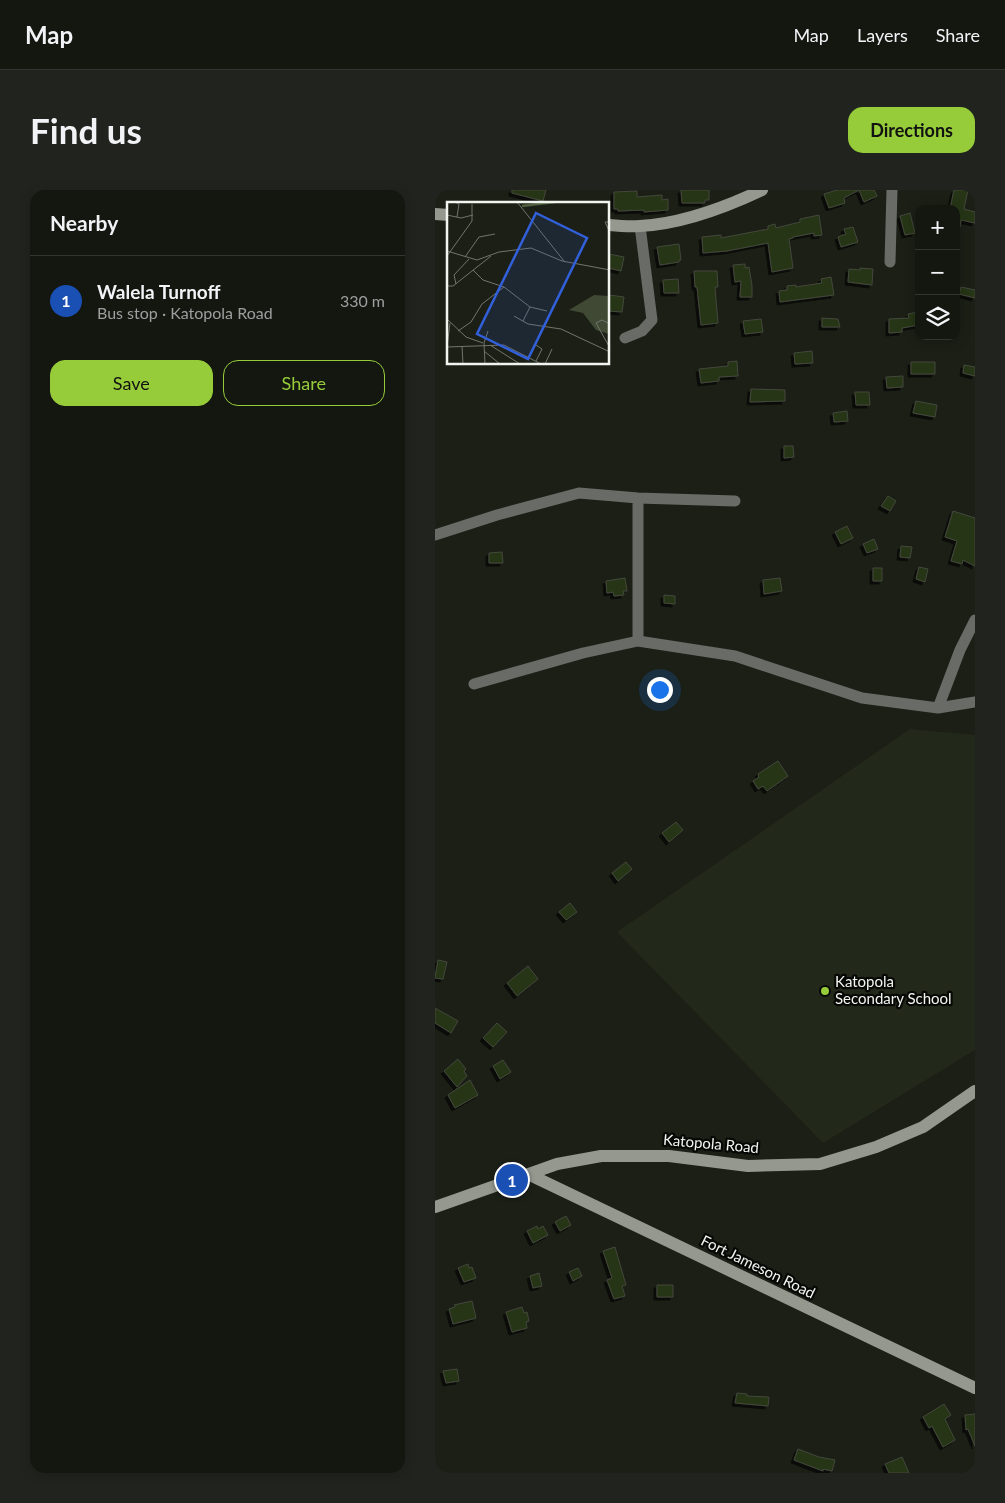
<!DOCTYPE html>
<html lang="en">
<head>
<meta charset="utf-8">
<style>
  :root { --surface:#141710; --page:#21241e; --text:#f1f3f6; --muted:#9d9f9f; --line:#333630; --accent:#96cc39 }
  body { margin:0; font-family:Lato,sans-serif; background:var(--page); color:var(--text) }
  .controls { position:absolute; right:15px; top:15px; display:grid; overflow:hidden; border-radius:10px; box-shadow:0 2px 12px #0003 }
  .controls button { width:45px; height:45px; display:grid; place-items:center; padding:0; border:0; border-bottom:1px solid var(--line); background:var(--surface); color:var(--text); font:25px sans-serif }
  .you { position:absolute; left:224px; top:499px; width:18px; height:18px; margin:-12px; border:4px solid #fff; border-radius:50%; background:#1a73e8; box-shadow:0 0 0 8px #1a73e833 }
  .badge { display:grid; place-items:center; width:32px; height:32px; border-radius:50%; background:var(--accent); color:#fff; font-size:16px; font-weight:700 }
  .pin { position:absolute; translate:-50% -50%; border:2px solid #fff; box-shadow:0 1px 5px #0006 }
  .list { margin:0; padding:0; list-style:none }
  h2 { display:flex; justify-content:space-between; align-items:center; height:65px; margin:0; padding:0 20px; font-size:21px }
  h2 small { font-size:16px; font-weight:400; color:var(--muted) }
  .list li { display:grid; grid-template-columns:32px 1fr auto; gap:15px; align-items:center; box-sizing:border-box; height:90px; padding:0 20px; border-top:1px solid var(--line) }
  .list b { display:block; font-size:19px; white-space:nowrap }
  .list p { margin:0; font-size:16px; white-space:nowrap; color:var(--muted) }
  .list em { font-size:16px; font-style:normal; color:var(--muted) }
  .actions { display:flex; gap:10px; padding:15px 20px }
  .actions a { flex:1; padding:11px 0; border:1px solid var(--accent); border-radius:15px; text-align:center; font-size:18px; color:var(--accent) }
  .actions .main { background:var(--accent); color:#111 }
  .icon { flex:none; width:28px; height:28px; fill:none; stroke:currentColor; stroke-width:2; stroke-linecap:round; stroke-linejoin:round }
  .map { position:relative; flex:none; width:540px; height:1283px; overflow:hidden; border-radius:15px }
  header { display:flex; align-items:center; gap:30px; box-sizing:border-box; height:70px; padding:0 25px; background:var(--surface); border-bottom:1px solid var(--line) }
  header strong { font-size:24px }
  nav { display:flex; gap:28px; margin-inline-start:auto; font-size:18px }
  .intro { display:flex; align-items:center; justify-content:space-between; box-sizing:border-box; height:120px; padding:0 30px }
  h1 { margin:0; font-size:35px }
  .button { padding:12px 22px; border-radius:15px; background:var(--accent); color:#111; font-size:18px; font-weight:700 }
  main { display:flex; gap:30px; padding:0 30px }
  aside { flex:1; background:var(--surface); border-radius:15px; box-shadow:0 2px 12px #0003 }
  .map>svg:first-child { display:block }
  .built { fill:#23291a }
  .building { fill:#273415; stroke:#43483d; filter:url(#shadow) }
  .lines { fill:none; stroke-linecap:round; stroke-linejoin:round }
  .street { stroke:#686b66; stroke-width:11 }
  .secondary { stroke:#94988f; stroke-width:12 }
  .poi-dot { fill:#96cc39; stroke:#070805; stroke-width:2 }
  .labels { text-anchor:middle; stroke-width:4.5; stroke-linejoin:round; paint-order:stroke }
  .poi-label { font-size:15px; fill:#f2f5ef; stroke:#070805; text-anchor:start }
  .street-label { font-size:15px; fill:#f2f5ef; stroke:#070805 }
  .inset-river { fill:none; stroke:#505f3e; stroke-width:2.5 }
  .inset-road { fill:none; stroke:#71756d; stroke-width:1 }
  .view { fill:#325fda; fill-opacity:0.15; stroke:#325fda; stroke-width:2.5 }
  .inset-edge { fill:none; stroke:#f2f5ef; stroke-width:2.5 }
</style>
</head>
<body>
<header>
<strong>Map</strong>
<nav><a>Map</a><a>Layers</a><a>Share</a></nav>
</header>
<div class="intro"><h1>Find us</h1><a class="button">Directions</a></div>
<main>
<aside>
<h2>Nearby<small></small></h2>
<ul class="list">
<li><span class="badge" style="background:#1a4fb4">1</span><div><b>Walela Turnoff</b><p>Bus stop · Katopola Road</p></div><em>330 m</em></li>
</ul>
<div class="actions"><a class="main">Save</a><a>Share</a></div>
</aside>
<div class="map">
<svg width="540" height="1283" viewBox="0 0 540 1283">
  <defs>
    <filter id="shadow"><feDropShadow dx="-3" dy="3" stdDeviation="0" flood-color="#0009"/></filter>
  </defs>
  <rect width="100%" height="100%" fill="#1b1f16"/>
  <path class="built" d="M475,539L540,545V860L388,953L182,742Z"/>
  <path class="building" d="M77,0H111L108,11L77,3Z
    M246,0H274V10H270V13H247Z
    M402,0H439L442,6L429,12L424,0L409,8L410,13L394,18L389,4Z
    M519,0H533L529,19L540,22V33L526,30L525,37H521V19H515Z
    M202,1V7L227,5V10L233,9V20L209,22V20L183,21V19H179V2Z
    M475,23L480,43L470,45L465,26Z
    M384,25L387,45L379,46V43L358,47V48L354,49L358,78L337,82L333,53L292,61L268,63L267,47L286,45V48L333,39V36L340,34L341,38L365,32V29Z
    M418,37L423,52L406,57L403,47L411,44L409,39Z
    M244,54L246,70H244V72L225,75L222,57Z
    M174,64L189,67L186,81L174,78Z
    M310,74V78L314,77L317,96V107H305L306,91L300,92L298,75Z
    M425,78L438,79L437,95L413,92L414,79L425,80Z
    M259,81H282L283,97H280L283,133L266,135L262,97H260Z
    M396,87L399,105L345,112L344,101L352,100V96L361,95V97L387,93L386,89Z
    M243,89L244,103H229L228,90Z
    M526,97L540,100V108L524,104Z
    M174,105L189,107L187,122L174,121Z
    M484,122V135L467,138V142L454,143V129L474,128L473,124Z
    M387,128L403,129L405,137H387Z
    M326,129L328,142L310,144L308,131Z
    M377,161L378,173L360,174L359,163Z
    M302,171L303,186L284,187V191L266,193L264,179L293,176V172Z
    M476,172H500V184H476Z
    M529,175L540,177V186L528,183Z
    M468,186V197L452,198L451,187Z
    M316,199L350,200V211L315,212Z
    M420,202H434L435,215H421Z
    M481,211L502,215L500,227L478,223Z
    M412,221L413,231L399,232L398,223Z
    M349,256H358L359,267L349,268Z
    M453,306L461,311L455,321L446,316Z
    M518,321L540,328V376L528,370L527,374L516,371L522,351L510,347Z
    M412,336L418,348L406,354L400,342Z
    M439,349L443,359L432,363L428,354Z
    M466,356L477,357L475,368L465,367Z
    M67,362L68,373H54V363Z
    M484,377L493,379L490,392L481,389Z
    M438,378H447V391H438Z
    M190,388L192,401H188L189,405L179,406L178,402L172,403L171,391Z
    M345,388L347,401L329,404L328,390Z
    M229,405L240,406V414L229,413Z
    M343,571L353,586L332,601L328,596L323,599L318,591L324,587L323,584Z
    M241,632L248,640L234,652L227,643Z
    M191,672L197,679L183,691L177,683Z
    M135,713L142,722L131,730L124,722Z
    M3,770L12,772L8,789L0,788Z
    M93,776L103,789L82,806L72,793Z
    M0,818L23,831L16,843L0,833Z
    M62,833L72,842L58,857L48,848Z
    M23,869L31,879L29,881L32,886L22,897L9,881Z
    M68,870L76,882L65,889L58,876Z
    M35,890L43,905L20,918L13,905Z
    M131,1026L136,1035L125,1041L120,1032Z
    M102,1036L103,1039L108,1036L113,1045L98,1053L92,1041Z
    M180,1057L191,1095L187,1096L190,1106L179,1109L172,1090L177,1088L168,1061Z
    M33,1074L34,1078L37,1077L41,1088L29,1092L23,1078Z
    M143,1078L147,1086L138,1091L134,1082Z
    M104,1083L107,1096L98,1098L95,1086Z
    M222,1095H238V1107H222Z
    M37,1111L41,1128L18,1134L14,1119L20,1117L19,1115Z
    M87,1117L89,1123L92,1122L94,1131L91,1132L92,1138L77,1142L71,1122Z
    M22,1179L24,1191L11,1193L8,1181Z
    M302,1203L312,1204V1206L334,1207L333,1216L300,1213Z
    M509,1214L516,1225L510,1229L520,1250L508,1257L497,1236L494,1238L488,1227Z
    M540,1224V1256L533,1239L531,1240L530,1225Z
    M363,1259L384,1267L400,1270L397,1281L388,1279V1281L359,1270Z
    M467,1267L474,1283H454L450,1274Z"/>
  <g class="lines">
    <path class="street" d="M455,72L457,0
      M190,148L207,141L217,130L205,36
      M203,308V451
      M0,345L62,325L144,303L203,308L300,311
      M39,494L148,463L203,451L300,466L427,508L503,518L540,512
      M503,518L525,460L540,430"/>
    <path class="secondary" d="M0,24L14,25
      M174,35C184,36 195,37 205,36C245,34 291,17 327,0
      M93,984L540,1198
      M0,1017L122,974L166,966H234L313,976L385,974L441,957L488,937L540,901"/>
  </g>
  <circle class="poi-dot" cx="390" cy="801" r="5"/>
  <g class="labels">
    <g class="poi-label">
      <text x="400" y="797">Katopola<tspan x="400" dy="17">Secondary School</tspan></text>
    </g>
    <g class="street-label">
      <text transform="translate(276 954) rotate(5)" y="5">Katopola Road</text>
      <text transform="translate(323 1077) rotate(26)" y="5">Fort Jameson Road</text>
    </g>
  </g>
  <g transform="translate(12 12)">
    <rect width="162" height="162" fill="#1b1f16"/>
    <path d="M147,93L162,94V132L149,128L136,111L122,108Z" fill="#3f4934"/>
    <path class="inset-river" d="M75,4L108,0"/>
    <path class="inset-road" d="M8,0L12,2L10,15M70,0L117,59M0,13L14,16L26,13M163,20H158L163,31M0,49L30,58L52,50L84,46L115,59L163,68M0,54L25,19V2M18,55L32,35L48,32M26,68L36,78L57,85L83,105L100,109M9,82L7,73L22,57M0,84H6L44,54M67,114L81,122L114,127L163,150M0,117L19,135L36,141M76,119L83,105M163,122L155,118L149,121L163,146M11,129L24,120L35,102L57,85M43,143L73,162M15,144L16,162M0,145L57,143L94,162M0,145L3,121M37,149L53,162M89,159L95,147L89,143M38,162L37,141L41,129M98,162L105,147"/>
    <path class="view" d="M89,11L140,36L81,157L30,132Z"/>
    <rect width="162" height="162" class="inset-edge"/>
  </g>
</svg>
<div class="controls">
<button>+</button>
<button>−</button>
<button><svg class="icon" aria-label="layers" viewBox="0 0 24 24"><path d="M12 4l9 5-9 5-9-5zM3 14l9 5 9-5"/></svg></button>
</div>
<div class="you"></div>
<div class="pin badge" style="left:77px;top:990px;background:#1a4fb4">1</div>
</div>
</main>
</body>
</html>
